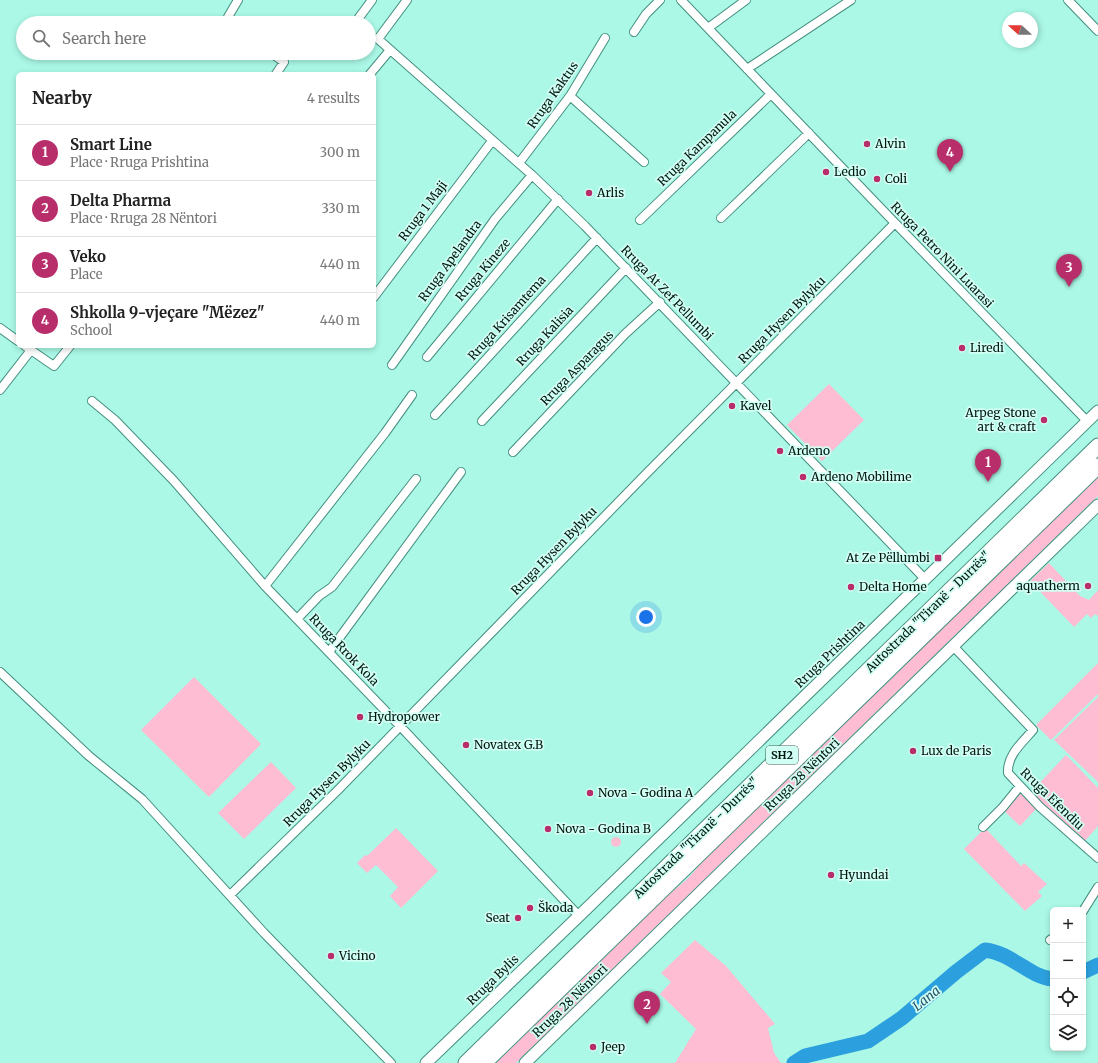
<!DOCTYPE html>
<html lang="en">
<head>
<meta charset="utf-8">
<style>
  :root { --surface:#fff; --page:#f6f6f6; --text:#222; --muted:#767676; --line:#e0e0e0; --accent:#b72e6b }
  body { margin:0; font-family:Merriweather,serif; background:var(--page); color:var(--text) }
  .controls { position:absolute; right:12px; bottom:12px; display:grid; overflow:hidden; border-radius:6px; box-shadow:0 2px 6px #0003 }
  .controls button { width:36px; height:36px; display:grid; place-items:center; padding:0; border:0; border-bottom:1px solid var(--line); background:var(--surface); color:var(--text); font:20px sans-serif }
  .compass { position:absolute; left:1002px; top:12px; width:36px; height:36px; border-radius:50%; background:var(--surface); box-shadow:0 2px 6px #0003; rotate:291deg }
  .you { position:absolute; left:646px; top:617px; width:14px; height:14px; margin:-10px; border:3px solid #fff; border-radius:50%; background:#1a73e8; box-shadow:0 0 0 6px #1a73e833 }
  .badge { display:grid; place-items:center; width:26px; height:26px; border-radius:50%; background:var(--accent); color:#fff; font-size:13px; font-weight:700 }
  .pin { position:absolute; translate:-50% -33px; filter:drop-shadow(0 1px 2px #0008) }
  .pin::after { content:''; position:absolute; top:21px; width:14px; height:12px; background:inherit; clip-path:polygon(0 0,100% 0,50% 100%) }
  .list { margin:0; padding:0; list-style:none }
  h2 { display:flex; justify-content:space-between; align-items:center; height:52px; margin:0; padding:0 16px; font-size:17px }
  h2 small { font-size:13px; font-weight:400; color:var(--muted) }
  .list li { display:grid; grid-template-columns:26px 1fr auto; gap:12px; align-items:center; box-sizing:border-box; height:56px; padding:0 16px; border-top:1px solid var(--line) }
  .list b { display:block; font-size:15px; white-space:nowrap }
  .list p { margin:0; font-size:13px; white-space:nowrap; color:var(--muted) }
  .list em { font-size:13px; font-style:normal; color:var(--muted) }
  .icon { flex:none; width:22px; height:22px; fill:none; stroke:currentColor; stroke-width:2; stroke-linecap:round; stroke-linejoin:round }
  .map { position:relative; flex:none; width:1098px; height:1063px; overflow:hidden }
  .search { position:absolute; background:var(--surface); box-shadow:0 2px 6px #0003; left:16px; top:16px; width:360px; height:44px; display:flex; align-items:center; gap:10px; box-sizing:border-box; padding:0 14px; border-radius:22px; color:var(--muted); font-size:15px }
  .panel { position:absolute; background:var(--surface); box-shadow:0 2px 6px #0003; left:16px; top:72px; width:360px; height:276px; border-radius:6px }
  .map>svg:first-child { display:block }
  .green { fill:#febdd2 }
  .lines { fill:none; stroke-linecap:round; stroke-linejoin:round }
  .river { stroke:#2ca0de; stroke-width:15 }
  .street-casing { stroke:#428f7f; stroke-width:10 }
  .secondary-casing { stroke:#428f7f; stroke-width:13 }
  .highway-casing { stroke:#428f7f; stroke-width:17 }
  .street { stroke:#fff; stroke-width:8 }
  .secondary { stroke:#fff; stroke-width:11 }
  .highway { stroke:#fff; stroke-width:15 }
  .poi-dot { fill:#b72e6b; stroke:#d2fff3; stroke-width:1.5 }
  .labels { text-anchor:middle; stroke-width:3.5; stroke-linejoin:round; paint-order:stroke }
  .shield { fill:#d2fff3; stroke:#3f5b54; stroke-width:1 }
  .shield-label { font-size:11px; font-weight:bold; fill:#001510 }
  .street-label { font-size:12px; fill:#001510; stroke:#d2fff3 }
  .poi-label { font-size:12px; fill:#001510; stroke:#d2fff3; text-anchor:start }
  .water-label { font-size:13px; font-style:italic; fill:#27536e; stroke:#d2fff3 }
</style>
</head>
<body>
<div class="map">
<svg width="1098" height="1063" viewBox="0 0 1098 1063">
  <rect width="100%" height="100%" fill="#abf8e6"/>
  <path class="green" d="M829,384L864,420L822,461L787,425Z
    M1098,472V496L516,1063H492L661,898C678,889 695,874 704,857Z
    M1049,563L1080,596L1089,600L1098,590V616L1095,614L1091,618L1087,614L1074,627L1030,581Z
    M1098,663V694L1051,740L1036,725Z
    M194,677L261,744L209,797L141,730Z
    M1098,697V782L1054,740Z
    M1066,755L1098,788V826L1084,842L1079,838L1080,835L1076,832L1075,834L1065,826L1066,824L1056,817L1031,792Z
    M271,762L296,788L244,839L218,813Z
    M1018,792L1022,793L1038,807L1020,826L1003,810Z
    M396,828L438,871L401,908L390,896L398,887L376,865L367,873L357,863L365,855L367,856Z
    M985,828L1021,866L1024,863L1047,884L1038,892L1042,896L1025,911L964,849Z
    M611 842a5 5 0 1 1 10 0a5 5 0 1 1-10 0Z
    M695,940L726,966L775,1024L768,1028L774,1053L781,1063H675L696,1029L660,994L671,982L661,973Z"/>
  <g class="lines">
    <path class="river" d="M1083,972L1098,965
      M794,1063L805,1056L868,1041L902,1018L956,972L985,950C1012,953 1029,977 1053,979"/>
    <g class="street-casing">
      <path id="street" d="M407,0L378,39L532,175L585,226L925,579
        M681,0L895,223L1087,421
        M1068,0L1098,31
        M230,23L228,17L238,0
        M355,23L372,0
        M708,28L746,0
        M634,32L646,14L660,0
        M271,53L284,62L276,74
        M747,69L851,0
        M370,74L390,50
        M570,96L644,162
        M519,163L570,96L605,38
        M721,218L809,133
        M640,220L771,94
        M374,297L492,141
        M0,328L18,341
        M25,346L54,366L70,346
        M427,357L558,199
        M392,365L495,219L532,175
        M0,390L31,350
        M92,401L115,420L174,481L265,586L400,726L579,916
        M435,415L597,238
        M482,421L626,268
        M513,452L625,334L660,302
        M265,586L385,433L412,395
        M297,619L319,596L332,587L416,479
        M953,646L1033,730C1022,743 1007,755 1008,773L1040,807L1098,858
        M329,652L461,472
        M0,672L89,756L142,799L264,933L391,1063
        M983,827L1003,807L1020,786
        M230,895L337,791L642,478L895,223
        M1083,911L1098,887
        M1050,940L1053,938"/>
    </g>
    <g class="secondary-casing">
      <path id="secondary" d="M426,1063L579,916L1098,411
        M525,1063L1098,505"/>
    </g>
    <g class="highway-casing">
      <path id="highway" d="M466,1063L1098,446
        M484,1063L1098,466"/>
    </g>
    <use href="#street" class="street"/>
    <use href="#secondary" class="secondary"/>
    <use href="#highway" class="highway"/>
  </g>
  <g class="poi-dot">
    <circle cx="867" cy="144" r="4"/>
    <circle cx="826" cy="172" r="4"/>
    <circle cx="877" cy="179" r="4"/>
    <circle cx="589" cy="193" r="4"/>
    <circle cx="962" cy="348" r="4"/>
    <circle cx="732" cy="406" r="4"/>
    <circle cx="1044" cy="420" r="4"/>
    <circle cx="780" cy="451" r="4"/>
    <circle cx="803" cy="477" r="4"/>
    <rect x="934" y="554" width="8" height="8" rx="2"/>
    <circle cx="1088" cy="586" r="4"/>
    <circle cx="851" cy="587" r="4"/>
    <circle cx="360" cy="717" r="4"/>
    <circle cx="466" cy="745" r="4"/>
    <circle cx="913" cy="751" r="4"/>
    <circle cx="590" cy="793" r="4"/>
    <circle cx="548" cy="829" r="4"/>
    <circle cx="831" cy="875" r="4"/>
    <circle cx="530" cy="908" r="4"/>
    <circle cx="518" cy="918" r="4"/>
    <circle cx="331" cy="956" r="4"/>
    <circle cx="593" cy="1047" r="4"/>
  </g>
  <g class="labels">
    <rect class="shield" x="766" y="746" width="32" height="18" rx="3"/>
    <g class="shield-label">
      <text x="782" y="759">SH2</text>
    </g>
    <g class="street-label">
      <text transform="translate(553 95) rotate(-55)" y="4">Rruga Kaktus</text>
      <text transform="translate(697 148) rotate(-44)" y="4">Rruga Kampanula</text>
      <text transform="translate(423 211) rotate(-53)" y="4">Rruga 1 Maji</text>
      <text transform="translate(942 255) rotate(46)" y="4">Rruga Petro Nini Luarasi</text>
      <text transform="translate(450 261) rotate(-54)" y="4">Rruga Apelandra</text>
      <text transform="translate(483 270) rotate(-50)" y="4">Rruga Kineze</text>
      <text transform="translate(667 293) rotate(46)" y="4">Rruga At Zef Pellumbi</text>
      <text transform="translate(507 318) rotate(-48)" y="4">Rruga Krisamtema</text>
      <text transform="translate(782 320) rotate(-45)" y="4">Rruga Hysen Bylyku</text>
      <text transform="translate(545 336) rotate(-47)" y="4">Rruga Kalisia</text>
      <text transform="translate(577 368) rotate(-46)" y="4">Rruga Asparagus</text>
      <text transform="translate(554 551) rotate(-46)" y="4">Rruga Hysen Bylyku</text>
      <text transform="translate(928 612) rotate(-44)" y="4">Autostrada "Tiranë - Durrës"</text>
      <text transform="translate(344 650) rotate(46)" y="4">Rruga Rrok Kola</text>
      <text transform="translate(830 654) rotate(-44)" y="4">Rruga Prishtina</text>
      <text transform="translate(802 775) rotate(-44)" y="4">Rruga 28 Nëntori</text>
      <text transform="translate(327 783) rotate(-45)" y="4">Rruga Hysen Bylyku</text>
      <text transform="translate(1052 799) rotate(44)" y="4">Rruga Efendiu</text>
      <text transform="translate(696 838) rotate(-44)" y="4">Autostrada "Tiranë - Durrës"</text>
      <text transform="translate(493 980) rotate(-44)" y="4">Rruga Bylis</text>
      <text transform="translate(570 1001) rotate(-44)" y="4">Rruga 28 Nëntori</text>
    </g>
    <g class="poi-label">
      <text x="875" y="148">Alvin</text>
      <text x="834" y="176">Ledio</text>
      <text x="885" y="183">Coli</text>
      <text x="597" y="197">Arlis</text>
      <text x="970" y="352">Liredi</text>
      <text x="740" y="410">Kavel</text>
      <text x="1036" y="417" text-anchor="end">Arpeg Stone<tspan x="1036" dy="14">art &amp; craft</tspan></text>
      <text x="788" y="455">Ardeno</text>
      <text x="811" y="481">Ardeno Mobilime</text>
      <text x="930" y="562" text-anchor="end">At Ze Pëllumbi</text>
      <text x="1080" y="590" text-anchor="end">aquatherm</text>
      <text x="859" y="591">Delta Home</text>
      <text x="368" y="721">Hydropower</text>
      <text x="474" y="749">Novatex G.B</text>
      <text x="921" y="755">Lux de Paris</text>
      <text x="598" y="797">Nova - Godina A</text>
      <text x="556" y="833">Nova - Godina B</text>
      <text x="839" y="879">Hyundai</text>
      <text x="538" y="912">Škoda</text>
      <text x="510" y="922" text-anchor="end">Seat</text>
      <text x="339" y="960">Vicino</text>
      <text x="601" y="1051">Jeep</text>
    </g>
    <g class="water-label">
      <text transform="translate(926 998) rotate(-39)" y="5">Lana</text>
    </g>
  </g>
</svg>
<div class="controls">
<button>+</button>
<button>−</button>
<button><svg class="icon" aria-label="locate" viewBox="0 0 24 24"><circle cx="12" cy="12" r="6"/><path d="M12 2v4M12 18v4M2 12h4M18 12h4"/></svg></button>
<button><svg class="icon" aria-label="layers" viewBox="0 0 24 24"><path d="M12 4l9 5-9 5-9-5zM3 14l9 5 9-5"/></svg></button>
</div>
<svg class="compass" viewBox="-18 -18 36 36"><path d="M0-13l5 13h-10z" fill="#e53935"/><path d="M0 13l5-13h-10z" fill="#767676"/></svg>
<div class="you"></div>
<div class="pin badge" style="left:988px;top:482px">1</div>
<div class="pin badge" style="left:647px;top:1024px">2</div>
<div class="pin badge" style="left:1069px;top:287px">3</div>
<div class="pin badge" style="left:950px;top:172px">4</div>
<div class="search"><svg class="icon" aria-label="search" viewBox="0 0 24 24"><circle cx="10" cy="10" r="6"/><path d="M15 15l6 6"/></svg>Search here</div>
<section class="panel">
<h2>Nearby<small>4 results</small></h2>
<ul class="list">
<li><span class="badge">1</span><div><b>Smart Line</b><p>Place · Rruga Prishtina</p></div><em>300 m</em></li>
<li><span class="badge">2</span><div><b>Delta Pharma</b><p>Place · Rruga 28 Nëntori</p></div><em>330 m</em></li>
<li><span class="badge">3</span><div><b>Veko</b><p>Place</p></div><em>440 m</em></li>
<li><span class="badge">4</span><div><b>Shkolla 9-vjeçare &quot;Mëzez&quot;</b><p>School</p></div><em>440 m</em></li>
</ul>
</section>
</div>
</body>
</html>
